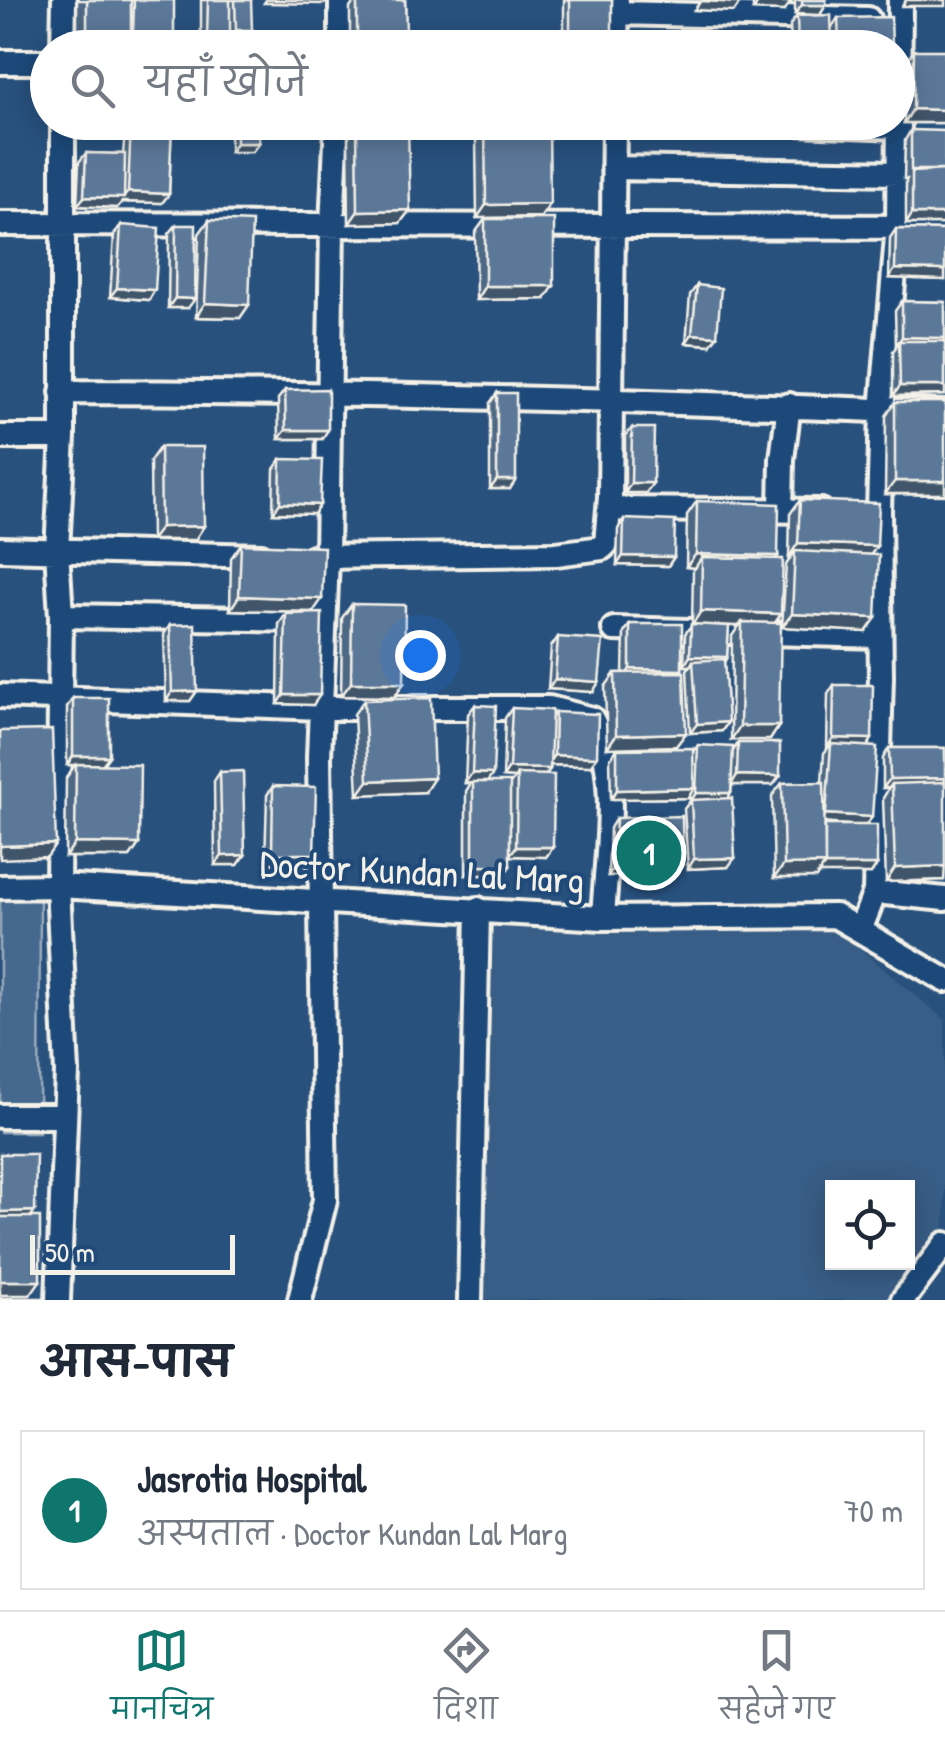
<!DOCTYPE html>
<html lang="hi">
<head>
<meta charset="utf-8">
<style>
  :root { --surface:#fff; --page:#f6f6f7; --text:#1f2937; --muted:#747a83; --line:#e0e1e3; --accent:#0f766e }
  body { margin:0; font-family:"Patrick Hand","Playpen Sans Deva",sans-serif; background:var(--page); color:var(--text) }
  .controls { position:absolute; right:30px; bottom:30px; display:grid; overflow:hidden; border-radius:0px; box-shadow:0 5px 25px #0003 }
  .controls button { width:90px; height:90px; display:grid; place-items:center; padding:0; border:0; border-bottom:2px solid var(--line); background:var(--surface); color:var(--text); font:50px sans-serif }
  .scale { position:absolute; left:30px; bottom:25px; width:205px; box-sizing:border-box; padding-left:10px; border:5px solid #f4f1e8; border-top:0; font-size:28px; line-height:35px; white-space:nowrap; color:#f4f1e8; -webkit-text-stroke:8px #1f4a7a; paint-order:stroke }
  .you { position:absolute; left:420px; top:655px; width:35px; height:35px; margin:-25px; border:8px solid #fff; border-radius:50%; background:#1a73e8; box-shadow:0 0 0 15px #1a73e833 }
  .badge { display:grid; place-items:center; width:65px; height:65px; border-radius:50%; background:var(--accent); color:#fff; font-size:32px; font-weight:700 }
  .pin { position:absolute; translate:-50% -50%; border:5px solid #fff; box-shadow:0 2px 10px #0006 }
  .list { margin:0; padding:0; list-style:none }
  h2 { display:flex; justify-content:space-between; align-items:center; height:130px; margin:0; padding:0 40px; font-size:42px }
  h2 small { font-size:32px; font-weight:400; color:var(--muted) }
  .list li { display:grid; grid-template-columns:65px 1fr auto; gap:30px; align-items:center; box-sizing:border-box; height:160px; margin:0 20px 20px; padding:0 20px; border:2px solid var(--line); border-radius:0px }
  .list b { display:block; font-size:38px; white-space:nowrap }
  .list p { margin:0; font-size:32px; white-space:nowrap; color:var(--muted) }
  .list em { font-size:32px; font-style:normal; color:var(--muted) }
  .icon { flex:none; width:55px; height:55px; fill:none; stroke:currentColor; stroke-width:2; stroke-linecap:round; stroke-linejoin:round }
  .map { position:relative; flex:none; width:945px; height:1300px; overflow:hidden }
  .search { position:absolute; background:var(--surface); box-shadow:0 5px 25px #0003; left:30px; right:30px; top:30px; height:110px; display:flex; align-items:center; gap:25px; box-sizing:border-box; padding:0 35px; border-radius:55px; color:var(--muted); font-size:38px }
  .sheet { height:310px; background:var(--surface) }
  nav { display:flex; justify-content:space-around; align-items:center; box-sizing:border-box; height:140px; border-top:2px solid var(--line); background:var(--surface); font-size:28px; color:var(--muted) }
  nav a { display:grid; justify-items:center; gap:5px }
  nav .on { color:var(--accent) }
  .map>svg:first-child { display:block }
  .built { fill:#375d86; fill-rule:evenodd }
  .green { fill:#45688e; stroke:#9cacbb; stroke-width:2.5 }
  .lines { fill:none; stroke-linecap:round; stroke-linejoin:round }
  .minor-casing { stroke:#f4f1e8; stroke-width:30 }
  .minor { stroke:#1f4a7a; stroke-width:22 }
  .wall { fill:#4e6784; stroke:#f4f1e8; stroke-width:2.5 }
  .shaded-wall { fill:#40546b; stroke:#f4f1e8; stroke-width:2.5 }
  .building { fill:#5b7899; stroke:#f4f1e8; stroke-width:2.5 }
  .labels { text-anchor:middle; stroke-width:8; stroke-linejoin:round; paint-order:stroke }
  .street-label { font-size:38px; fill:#f4f1e8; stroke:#1f4a7a }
</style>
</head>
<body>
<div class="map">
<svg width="945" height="1300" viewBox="0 0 945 1300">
  <rect width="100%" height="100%" fill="#28517e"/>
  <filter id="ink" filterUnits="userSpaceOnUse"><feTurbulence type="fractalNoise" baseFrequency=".01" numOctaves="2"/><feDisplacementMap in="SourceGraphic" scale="20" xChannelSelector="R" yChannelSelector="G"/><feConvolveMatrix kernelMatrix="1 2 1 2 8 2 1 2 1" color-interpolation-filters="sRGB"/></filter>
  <g filter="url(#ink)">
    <path class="built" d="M483,903L816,912L945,1020V1230L886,1300H484ZM832,1188H908V1262H832Z"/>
    <path class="green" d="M0,899H40L39,1132H0Z"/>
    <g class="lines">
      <g class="minor-casing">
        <path id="minor" d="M617,13L868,19
          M63,48L64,0
          M341,48V0
          M616,48L617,1
          M0,62H48
          M772,122L899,127
          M613,168L898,173
          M0,224L945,227
          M62,392C357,393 651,400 945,413
          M0,437H63
          M609,509L821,511
          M781,510L782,459L789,405
          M0,549L261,556
          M313,557L556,554L602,548L606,544L610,497L614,122
          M61,616L312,620
          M614,629L880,636
          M0,696L321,708H549L592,719C622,774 606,856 603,918
          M0,887L58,886L603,918L835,916L945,980
          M875,892L945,899
          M861,928L875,892L881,677L879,511L882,410L898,226L900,0
          M0,1116H65
          M58,1300L67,1072L58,886L61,616L57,550L63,437V122
          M300,1300L325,1200L319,757L327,557L332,225L337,122
          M470,1300L478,909
          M903,1300L945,1244"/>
      </g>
      <use href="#minor" class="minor"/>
    </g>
    <path class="wall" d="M77,0H174L167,45H126V37L121,45H77Z
      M201,0H251L245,39H229L223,48L201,47Z
      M356,0H405L406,34L399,44L350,45V8Z
      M564,0H612L607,48H564Z
      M753,0H791L784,11L753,10Z
      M795,0H826V5L820,15L795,14Z
      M797,16L832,27L838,18L891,48H791L790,25Z
      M914,50L945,123H904L905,64Z
      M126,122H172L169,194L162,203L122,202L117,208L77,206L79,162L86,153L123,154Z
      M230,122H259L252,152H230Z
      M485,122L550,204L541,217L477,218L476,136Z
      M357,125L410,210L400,223L349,224L348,138Z
      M911,130L945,224H906V181L907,179H904L905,140Z
      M485,219L545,299L476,300L475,233Z
      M209,220L249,305L240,318L196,317L199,234Z
      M121,225L149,300L110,297L114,235Z
      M176,225L188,308H168L169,234Z
      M896,229L945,230V280L889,278L890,238Z
      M697,285L710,345L686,343L690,295Z
      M902,301L945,302V395L893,396V351L896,347L895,311Z
      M285,390L322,439H279L278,399Z
      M497,393L510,489H490V403Z
      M895,402L944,495L885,494L886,416Z
      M632,428L646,493H625V437Z
      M160,447L195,540H151L150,461Z
      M281,459L314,514L273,513L274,469Z
      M800,500L871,555L866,632L782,627L786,565L791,557H789L790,514Z
      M697,501L778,556L776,558L775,623L779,726L770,740H731L732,636L739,626H729L727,657L724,662L728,722L722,731L690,733L687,670L690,666H684L685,634L692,624L693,570L695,568L686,567L687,515Z
      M624,519L674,557L668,566L617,565L618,529Z
      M241,544L313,612L230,610L231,558Z
      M352,604L404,683L394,697L341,696L342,618Z
      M286,614L313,705L278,704L279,624Z
      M630,624L680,672L686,733L676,746L607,748L605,687L615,673H623L624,633Z
      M170,625L197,691L190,701H166L164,634Z
      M558,637L593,692L548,689L551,647Z
      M834,685L868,746L872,817L866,825L877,865L871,874L818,873L816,878H774L772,796L782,783L822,782L824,753L828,748H827L828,694Z
      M73,698L109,756L103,765L139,844L130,857H65L66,778L75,765H67V707Z
      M364,700L425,792L358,795L354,714Z
      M475,705L488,782L510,784L515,778L503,777L505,718L512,708L551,718L555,712L590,766L550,765V769L546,775L553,847L546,857L510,856L504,875H466V791L471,783H465L468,714Z
      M738,743L780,776L773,785H732L731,793L728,798V867L688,869L684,809L690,801V794L688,798L611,799L610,759L617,749L693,752L698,745L733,751Z
      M889,748H945L944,880L886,882L883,798L889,788H883V758Z
      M220,772L245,855L238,865H215L214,781Z
      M273,786L314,854L307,864L265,863L267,795Z
      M616,818L683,865L676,874L608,876L610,828Z"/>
    <path class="shaded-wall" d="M266,0H327L324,4L264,3Z
      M906,0H945V6H902Z
      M701,1L740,3L734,12L694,10Z
      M759,1L791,2L784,11L753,10Z
      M802,5H826L820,15L795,14Z
      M236,30H252L245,39H229L223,48L201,47L207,38H230Z
      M87,31H131L121,45H77Z
      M406,34L399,44L350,45L357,35Z
      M133,36H174L167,45H126Z
      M570,40H612L607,48H565Z
      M839,46H892L891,48H838Z
      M913,109L945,110V123H904Z
      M291,122L340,123L334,132L285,131Z
      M236,143H259L252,152H230Z
      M128,192L169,194L162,203L122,202L117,208L77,206L84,197L123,198Z
      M550,204L541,217L477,218L486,205Z
      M410,210L400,223L349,224L358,211Z
      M912,214H945V224H906Z
      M895,269L945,270V280L889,278Z
      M485,286H554L545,299L476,300Z
      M117,288L155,290L149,300L110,297Z
      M175,298L195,299L188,308H168Z
      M205,303L249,305L240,318L196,317Z
      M692,334L717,336L710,345L686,343Z
      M902,337L945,338V347L899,341L895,347Z
      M900,386H945V395L893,396Z
      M286,430H328L322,439H279Z
      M497,480H516L510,489H490Z
      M895,481H945V494H885Z
      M631,483H653L646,493H625Z
      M280,503L320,505L314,514L273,513Z
      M204,526L195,540H151L161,527Z
      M798,543L877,546L867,560L795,551L791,557H789Z
      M696,554L778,556L769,570L702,557L695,568L686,567Z
      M623,556L674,557L668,566L617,565Z
      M239,596L322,599L313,612L230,610Z
      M701,611L781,614L772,627L742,622L739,626L692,625Z
      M792,614L876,618L866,632L782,627Z
      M690,656L727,657L721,667L693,661L690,666H684Z
      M630,669L682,670L675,679H623Z
      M555,679L599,682L593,692L548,689Z
      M351,683H404L394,697L341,696Z
      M197,691L190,701H166L172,692Z
      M284,695H320L313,705L278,704Z
      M728,722L722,731L690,733L697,724Z
      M740,726H779L770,740H731Z
      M686,733L676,746L607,748L616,735Z
      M833,738L872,739L866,749L831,744L827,748Z
      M554,755L597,757L590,766L547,765Z
      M73,756H109L102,765H67Z
      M509,768L550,769L543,779L517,774L515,778L503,777Z
      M472,773L493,774L486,784L465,783Z
      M737,775L780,776L773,785H731Z
      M434,778L425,792L358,795L368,781Z
      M945,778V787L892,784L889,788H883L890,779Z
      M694,788L688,798L611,799L617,790Z
      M696,793H731L725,803L690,802Z
      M826,814L872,817L865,826L820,823Z
      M75,843L139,844L130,857H65Z
      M56,844L47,857L0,859V846Z
      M516,847H553L546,857L509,856Z
      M272,854H314L307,864L265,863Z
      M245,855L238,865H215L222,856Z
      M735,858L728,867L688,869L694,859Z
      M825,864L816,878H774L784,865Z
      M683,865L676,874L608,876L614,866Z
      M825,865H877L871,874H818Z
      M473,866H510L504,875H466Z
      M945,866L944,880L886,882L895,868Z
      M35,1211L28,1220L0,1221V1212Z
      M0,1281H40L30,1295H0Z"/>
    <path class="building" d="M87,0H131V31H87Z
      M134,0H174V36H133Z
      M208,0H230V38H207Z
      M235,0H251L252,30H236Z
      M357,0H405L406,34L357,35Z
      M570,0H612V40H570Z
      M701,0H740V3Z
      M759,0H791V2L759,1Z
      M802,0H826V5H802Z
      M831,15L832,46L798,47L797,16Z
      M891,17L892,46H839L838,18Z
      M914,50H945V110L913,109Z
      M131,122H172L169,194L128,192Z
      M236,122H259V143H236Z
      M485,122H549L550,204L486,205Z
      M408,124L410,210L358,211L357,125Z
      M911,130L945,131V170H911Z
      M86,153L125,154L124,198L84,197Z
      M945,170V214H912V172Z
      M485,219H554V286H485Z
      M209,220L252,222L249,305L205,303Z
      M121,225L159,228L155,290L117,288Z
      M176,225H196L195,299L175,298Z
      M896,229L945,230V270L895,269Z
      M697,285L721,288L717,336L692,334Z
      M902,301L945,302V338L902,337Z
      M899,341H945V386H900Z
      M328,389V430H286L285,390Z
      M497,393H516V480H497Z
      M895,402H945V481H895Z
      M632,428H654L653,483H631Z
      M160,447H203L204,526L161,527Z
      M281,459L322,460L320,505L280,503Z
      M800,500L879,503L877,546L798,543Z
      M697,501L779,504L778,556L696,554Z
      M624,519L675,521L674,557L623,556Z
      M241,544L324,547L322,599L239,596Z
      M795,551L879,555L876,618L792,614Z
      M702,557L783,559L781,614L701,611Z
      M352,604L405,605L404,683H351Z
      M322,613L320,695H284L286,614Z
      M742,622L781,623L779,726H740Z
      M195,624L197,691L172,692L170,625Z
      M630,624H682V670L630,669Z
      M691,624L729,626L727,657L690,656Z
      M558,637L603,640L599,682L555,679Z
      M724,659L728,722L697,724L693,661Z
      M684,672L686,733L616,735L615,673Z
      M834,685H873L872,739L833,738Z
      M73,698H109V756H73Z
      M431,698L434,778L368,781L364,700Z
      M475,705L496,706L493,774L472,773Z
      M512,708L552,710L550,769L509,768Z
      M555,712L598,714L597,757L554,755Z
      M52,730L56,844L0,846V731Z
      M738,743H780V776L737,775Z
      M831,744L877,747L872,817L826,814Z
      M698,745L733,747L731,793H696Z
      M693,748L694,788L617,790V749Z
      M889,748H945V778L890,779Z
      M76,764L140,765L139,844L75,843Z
      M243,771L245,855L222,856L220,772Z
      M517,774L554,775L553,847H516Z
      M473,782H510V866H473Z
      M824,782L825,864L784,865L782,783Z
      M945,782V866L895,868L892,784Z
      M273,786L316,787L314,854H272Z
      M732,798L735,858L694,859L691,800Z
      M682,816L683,865L614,866L616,818Z
      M825,825H877V865H825Z
      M0,1154H36L35,1211L0,1212Z
      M0,1217H40V1281H0Z
      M0,1298H44V1300H0Z"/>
  </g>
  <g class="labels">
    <g class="street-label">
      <text transform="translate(422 872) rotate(3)" y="13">Doctor Kundan Lal Marg</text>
    </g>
  </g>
</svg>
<div class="controls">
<button><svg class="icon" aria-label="locate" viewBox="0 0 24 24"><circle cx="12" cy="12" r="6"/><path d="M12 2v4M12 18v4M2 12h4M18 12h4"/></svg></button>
</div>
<div class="scale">50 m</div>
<div class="you"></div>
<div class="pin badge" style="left:649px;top:853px">1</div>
<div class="search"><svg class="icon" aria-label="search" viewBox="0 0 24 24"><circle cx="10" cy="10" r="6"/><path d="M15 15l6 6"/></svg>यहाँ खोजें</div>
</div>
<section class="sheet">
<h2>आस-पास<small></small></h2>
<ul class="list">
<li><span class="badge">1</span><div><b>Jasrotia Hospital</b><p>अस्पताल · Doctor Kundan Lal Marg</p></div><em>70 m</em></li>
</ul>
</section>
<nav>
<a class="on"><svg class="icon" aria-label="map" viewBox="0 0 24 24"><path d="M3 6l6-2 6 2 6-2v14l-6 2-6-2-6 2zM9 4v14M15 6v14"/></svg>मानचित्र</a>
<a><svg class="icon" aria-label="directions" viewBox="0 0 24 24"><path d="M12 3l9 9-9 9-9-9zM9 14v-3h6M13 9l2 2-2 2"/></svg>दिशा</a>
<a><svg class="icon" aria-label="saved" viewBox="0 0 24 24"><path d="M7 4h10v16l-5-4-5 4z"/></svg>सहेजे गए</a>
</nav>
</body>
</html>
